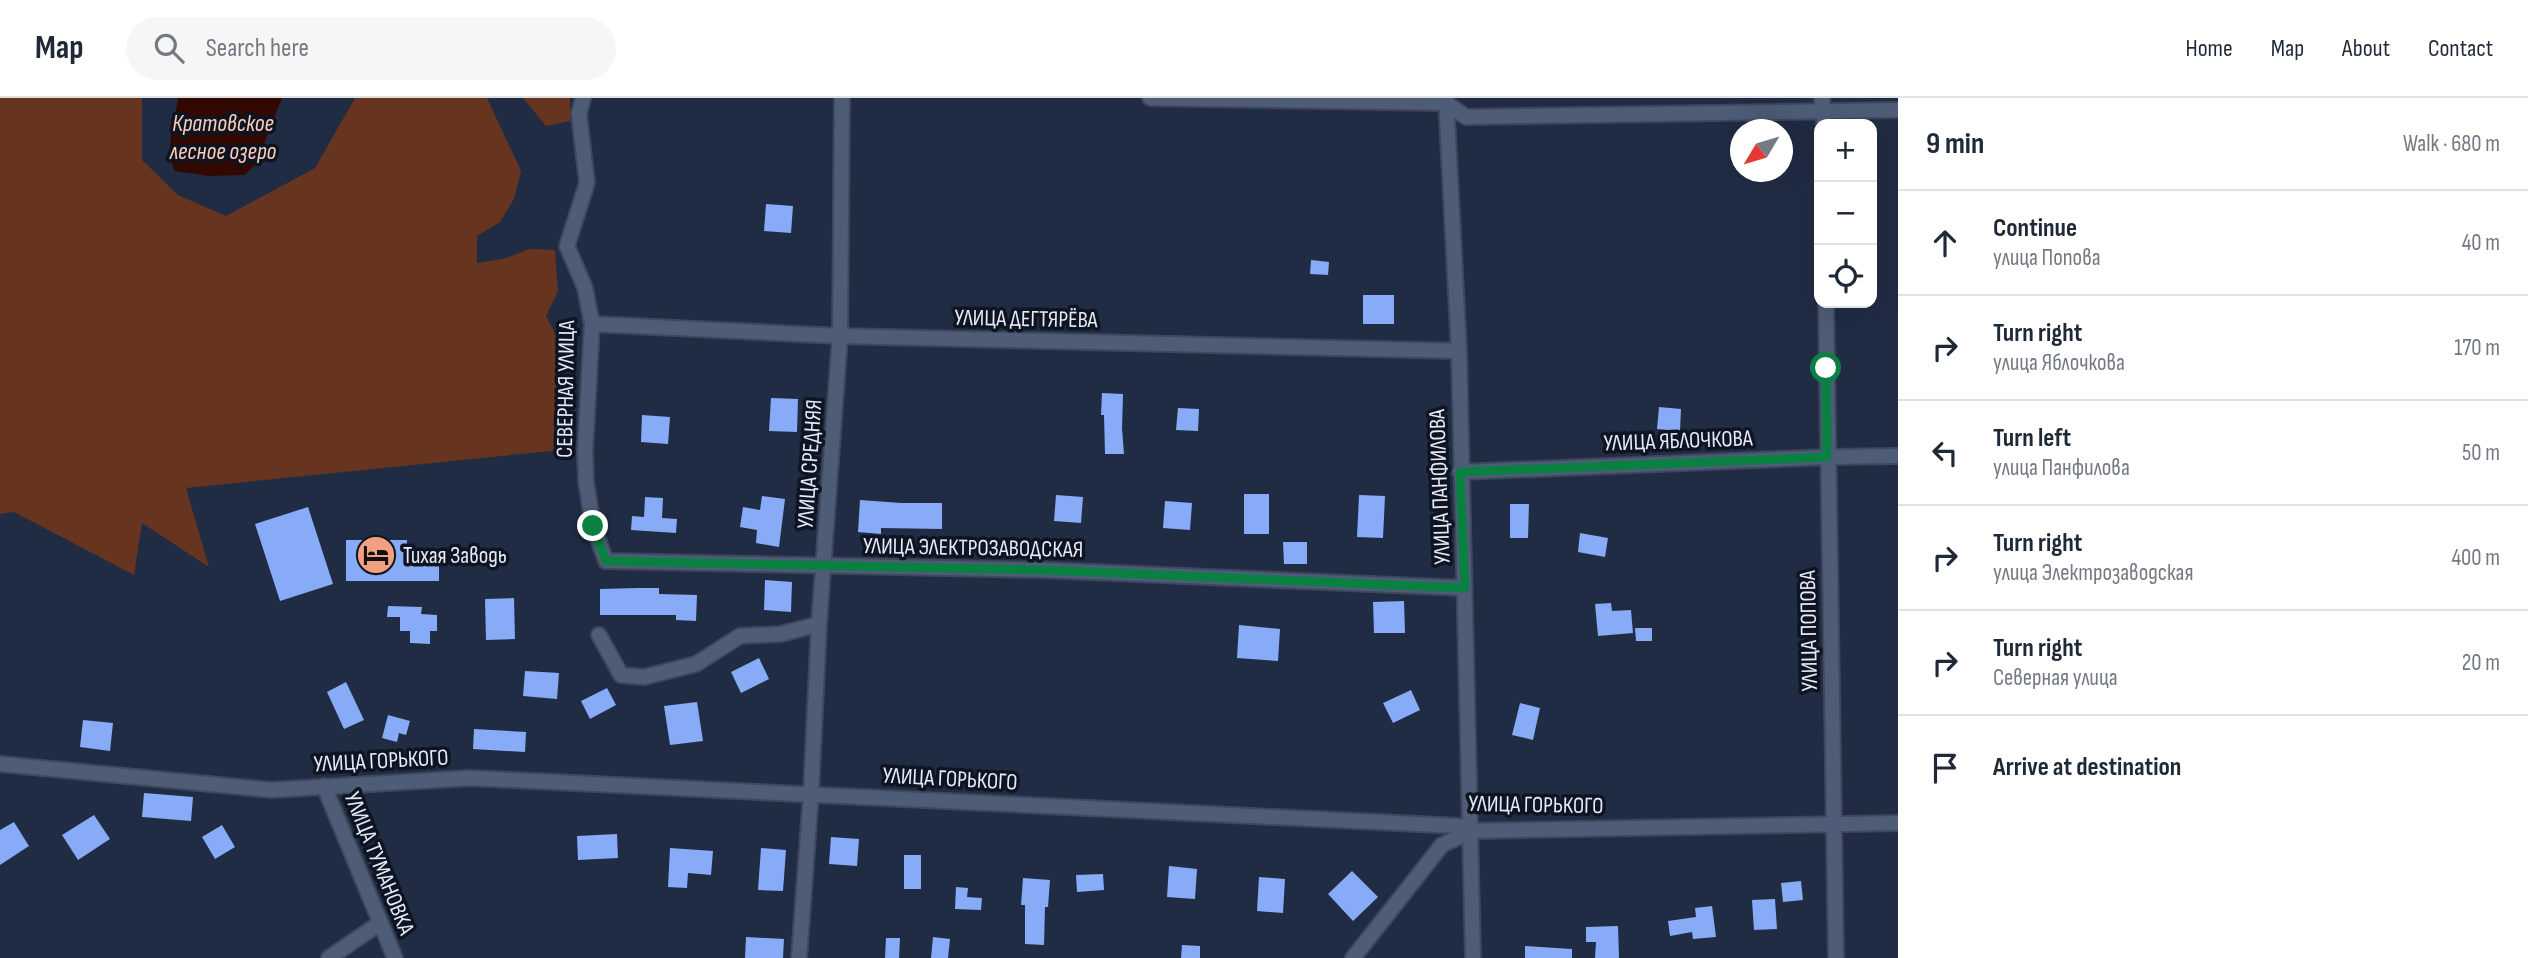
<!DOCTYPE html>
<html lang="en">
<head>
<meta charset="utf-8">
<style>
  :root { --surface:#fff; --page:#f6f6f7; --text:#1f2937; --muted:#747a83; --line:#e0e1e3 }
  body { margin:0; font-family:"Sofia Sans Condensed",sans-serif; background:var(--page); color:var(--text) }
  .controls { position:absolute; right:21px; top:21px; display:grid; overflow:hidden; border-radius:14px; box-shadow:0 7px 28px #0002 }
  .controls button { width:63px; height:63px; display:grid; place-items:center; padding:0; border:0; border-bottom:2px solid var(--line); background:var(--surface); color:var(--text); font:35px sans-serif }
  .compass { position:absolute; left:1730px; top:21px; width:63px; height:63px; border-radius:50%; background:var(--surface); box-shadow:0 7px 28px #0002; rotate:232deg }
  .stop { position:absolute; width:21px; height:21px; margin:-16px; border:5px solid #0b8043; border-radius:50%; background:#fff }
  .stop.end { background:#0b8043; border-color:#fff; box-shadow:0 2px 7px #0008 }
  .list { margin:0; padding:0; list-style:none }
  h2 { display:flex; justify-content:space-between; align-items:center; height:91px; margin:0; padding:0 28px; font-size:30px }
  h2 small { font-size:23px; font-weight:400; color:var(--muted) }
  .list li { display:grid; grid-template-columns:46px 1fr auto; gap:21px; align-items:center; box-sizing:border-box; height:105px; padding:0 28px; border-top:2px solid var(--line) }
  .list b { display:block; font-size:26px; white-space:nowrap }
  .list p { margin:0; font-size:23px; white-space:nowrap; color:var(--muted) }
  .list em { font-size:23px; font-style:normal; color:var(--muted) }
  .icon { flex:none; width:38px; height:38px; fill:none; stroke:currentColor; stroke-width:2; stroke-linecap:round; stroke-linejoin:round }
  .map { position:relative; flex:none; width:1898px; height:860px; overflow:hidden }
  header { display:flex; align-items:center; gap:42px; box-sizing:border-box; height:98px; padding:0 35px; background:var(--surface); border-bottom:2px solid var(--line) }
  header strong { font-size:33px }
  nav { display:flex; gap:38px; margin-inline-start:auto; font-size:24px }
  .search { width:490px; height:63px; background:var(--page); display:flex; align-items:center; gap:18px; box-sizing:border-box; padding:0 24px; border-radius:38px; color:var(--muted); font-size:26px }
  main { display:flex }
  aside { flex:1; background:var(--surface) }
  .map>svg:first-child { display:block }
  .green { fill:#673420 }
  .water { fill:#320900 }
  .building { fill:#88abf8 }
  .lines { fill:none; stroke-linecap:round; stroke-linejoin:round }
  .street-casing { stroke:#3e475c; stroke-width:18 }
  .street { stroke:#4e5c77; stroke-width:14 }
  .route { stroke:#0b8043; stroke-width:9 }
  .labels { text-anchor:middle; stroke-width:7; stroke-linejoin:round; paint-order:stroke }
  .street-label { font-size:23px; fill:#e2eafb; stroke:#0f1520 }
  .poi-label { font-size:23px; fill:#e2eafb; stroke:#0f1520; text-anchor:start }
  .water-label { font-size:24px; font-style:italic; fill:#fccdbb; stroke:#0f1520 }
</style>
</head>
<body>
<header>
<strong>Map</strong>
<div class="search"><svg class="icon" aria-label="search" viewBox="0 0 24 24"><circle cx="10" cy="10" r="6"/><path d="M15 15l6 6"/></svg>Search here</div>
<nav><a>Home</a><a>Map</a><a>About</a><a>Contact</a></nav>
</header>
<main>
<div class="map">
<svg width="1898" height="860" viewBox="0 0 1898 860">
  <rect width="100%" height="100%" fill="#202c44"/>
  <path class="green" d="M0,0H142V62L178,97L226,118L315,70L355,0H487L521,73L514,101L500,124L477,138V165L507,160L529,151L555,152L558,193L546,218L558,241V285L567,311L561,352L186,390L209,469L142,425L134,477L14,414L0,416Z
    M523,0H570V23L546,28Z"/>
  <path class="water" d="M178,0H282L257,64L245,77L208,78L175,73C164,51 175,23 178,0Z"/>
  <path class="building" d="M766,106L793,108L791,135L764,133Z
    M1311,162L1329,164L1328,177L1310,176Z
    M1363,197H1394V226H1363Z
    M1102,295L1123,296L1122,330L1124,356H1105L1104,317H1101Z
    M771,300L798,301L797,334L769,333Z
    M1659,309L1681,311L1680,333L1657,331Z
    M1178,310L1199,311L1198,333L1176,332Z
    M642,317L670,319L668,346L641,344Z
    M1244,396H1269V436H1244Z
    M1056,397L1083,399L1081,425L1054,423Z
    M1359,397L1385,398L1383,440L1357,439Z
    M762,398L785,401L779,449L756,445L757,432L740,429L743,409L760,412Z
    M645,399L663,400L662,420L677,421L676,435L631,432L632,418L644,419Z
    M860,402L901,405H942V431L881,430V436L858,434Z
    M1165,403L1192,405L1190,432L1163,430Z
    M1510,406H1529L1528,440H1510Z
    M308,409L333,486L280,503L255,426Z
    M1580,435L1608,440L1605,459L1578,454Z
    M346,442H407V454H439V483H346Z
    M1283,444H1307V466H1284Z
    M765,482L792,484L791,514L764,512Z
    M638,490H659V496L697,497L696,523L676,522V517H600V491Z
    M514,500L515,541L486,542L485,501Z
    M1404,503L1405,535H1374L1373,504Z
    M1611,505L1612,513L1631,512L1633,535L1598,538L1595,506Z
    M388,508L422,509L421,516L437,517V533H430V546L410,545V533H400V519H387Z
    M1239,527L1280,531L1278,563L1237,560Z
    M1635,530H1652V543H1636Z
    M759,560L769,581L741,595L731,574Z
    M525,573L559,575L557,601L523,598Z
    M346,584L364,622L344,631L327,594Z
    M607,590L616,607L590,621L581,603Z
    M1411,592L1420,612L1393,625L1383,605Z
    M697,604L703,643L670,647L664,608Z
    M1520,605L1540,610L1533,642L1512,637Z
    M388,617L410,623L406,637L399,635L397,644L382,640Z
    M83,622L113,625L110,653L80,649Z
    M474,631L526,634L525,654L473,651Z
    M144,695L193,699L191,723L142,719Z
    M94,717L110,741L78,762L62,737Z
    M14,724L29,748L0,767V732Z
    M222,727L235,749L215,761L202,739Z
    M617,736L618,760L578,762L577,738Z
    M831,739L859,741L857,768L829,766Z
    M670,750L713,753L711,777L688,775L687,790L668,789Z
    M761,750L786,752L783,793L758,792Z
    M377,754L388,769L379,777L367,762Z
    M904,757H921V791H904Z
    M1169,768L1197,771L1195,801L1167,799Z
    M1352,773L1378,799L1353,823L1328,796Z
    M1103,776L1104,792L1077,794L1076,777Z
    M1259,779L1285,781L1283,815L1257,813Z
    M1023,780L1050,782L1048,809H1045L1044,847L1025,846V807H1021Z
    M1801,783L1803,802L1783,804L1781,785Z
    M956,789L968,790L967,799L982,800L981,812L955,811Z
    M1775,801L1777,831L1754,832L1752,802Z
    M1712,808L1716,839L1693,841L1692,834L1670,838L1668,823L1696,819L1695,810Z
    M1618,828L1619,860H1595L1596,844H1586V829Z
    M746,839L784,841L783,860H745Z
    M933,839L950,841L948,860H931Z
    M886,840H900L899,860H885Z
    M1182,847L1200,848V860H1181Z
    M1525,848L1572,851V860H1525Z"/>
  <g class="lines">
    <g class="street-casing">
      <path id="street" d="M583,0L579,16L587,85L567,148L585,190L592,226L585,353L586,383L593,428L606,463L1045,472L1465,490
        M1150,0L1446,5L1466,19L1898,12
        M1446,0L1459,253L1473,860
        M1822,0L1824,26
        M1826,205L1836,860
        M592,226L840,238L1459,253
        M1460,374L1827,359L1898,358
        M599,537L621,577L644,579L696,566L740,538L781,536L819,526
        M0,666L272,692L470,680L1459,728L1471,733L1898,725
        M324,688L395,860
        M329,860L380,825
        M799,860L811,696L819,526L840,238L842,0
        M1353,860L1442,747L1471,733"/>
    </g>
    <use href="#street" class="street"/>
  </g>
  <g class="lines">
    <path class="route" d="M593,428L606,463L1045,472L1465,490L1460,374L1827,359L1826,270"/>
  </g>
  <defs>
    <g id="hotel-disc" transform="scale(2.0125)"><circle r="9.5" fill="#f2a081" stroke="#0f1520"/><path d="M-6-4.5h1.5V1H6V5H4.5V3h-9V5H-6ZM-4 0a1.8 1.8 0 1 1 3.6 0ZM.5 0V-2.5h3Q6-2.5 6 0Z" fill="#111"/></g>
  </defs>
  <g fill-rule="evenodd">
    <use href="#hotel-disc" x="376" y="457"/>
  </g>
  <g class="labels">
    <g class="street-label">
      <text transform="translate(1026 220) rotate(1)" y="8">УЛИЦА ДЕГТЯРЁВА</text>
      <text transform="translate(565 291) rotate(-89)" y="8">СЕВЕРНАЯ УЛИЦА</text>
      <text transform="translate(1678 342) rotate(-2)" y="8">УЛИЦА ЯБЛОЧКОВА</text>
      <text transform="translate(809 366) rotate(-86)" y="8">УЛИЦА СРЕДНЯЯ</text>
      <text transform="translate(1439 389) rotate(-92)" y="8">УЛИЦА ПАНФИЛОВА</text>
      <text transform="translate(973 449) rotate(1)" y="8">УЛИЦА ЭЛЕКТРОЗАВОДСКАЯ</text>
      <text transform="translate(1808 533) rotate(-91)" y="8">УЛИЦА ПОПОВА</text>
      <text transform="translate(381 662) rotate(-3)" y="8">УЛИЦА ГОРЬКОГО</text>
      <text transform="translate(950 680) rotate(3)" y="8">УЛИЦА ГОРЬКОГО</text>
      <text transform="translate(1536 706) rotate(1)" y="8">УЛИЦА ГОРЬКОГО</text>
      <text transform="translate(380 765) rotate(68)" y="8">УЛИЦА ТУМАНОВКА</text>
    </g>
    <g class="poi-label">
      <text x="403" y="465">Тихая Заводь</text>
    </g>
    <g class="water-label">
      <text x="223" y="33">Кратовское<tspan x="223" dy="28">лесное озеро</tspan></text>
    </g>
  </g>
</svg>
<div class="controls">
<button>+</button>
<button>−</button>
<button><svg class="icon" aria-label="locate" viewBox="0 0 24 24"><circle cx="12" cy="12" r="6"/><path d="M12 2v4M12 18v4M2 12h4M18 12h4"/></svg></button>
</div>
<svg class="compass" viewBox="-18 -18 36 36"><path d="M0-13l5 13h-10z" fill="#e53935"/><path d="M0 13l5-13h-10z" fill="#747a83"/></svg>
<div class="stop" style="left:1826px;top:270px"></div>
<div class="stop end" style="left:593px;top:428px"></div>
</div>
<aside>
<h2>9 min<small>Walk · 680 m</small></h2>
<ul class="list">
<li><svg class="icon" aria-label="ahead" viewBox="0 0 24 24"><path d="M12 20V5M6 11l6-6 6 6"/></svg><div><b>Continue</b><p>улица Попова</p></div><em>40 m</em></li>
<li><svg class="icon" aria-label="right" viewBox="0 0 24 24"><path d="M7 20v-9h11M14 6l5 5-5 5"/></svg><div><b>Turn right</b><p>улица Яблочкова</p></div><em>170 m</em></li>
<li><svg class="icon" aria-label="left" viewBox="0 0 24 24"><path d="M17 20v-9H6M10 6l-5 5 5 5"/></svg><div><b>Turn left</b><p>улица Панфилова</p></div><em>50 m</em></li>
<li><svg class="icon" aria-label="right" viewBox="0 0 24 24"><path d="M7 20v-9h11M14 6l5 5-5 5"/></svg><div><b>Turn right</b><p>улица Электрозаводская</p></div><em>400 m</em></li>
<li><svg class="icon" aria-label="right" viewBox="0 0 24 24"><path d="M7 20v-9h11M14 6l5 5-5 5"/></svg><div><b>Turn right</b><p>Северная улица</p></div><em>20 m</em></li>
<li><svg class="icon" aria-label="arrive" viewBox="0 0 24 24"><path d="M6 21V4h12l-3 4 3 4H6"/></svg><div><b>Arrive at destination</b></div></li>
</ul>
</aside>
</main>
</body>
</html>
